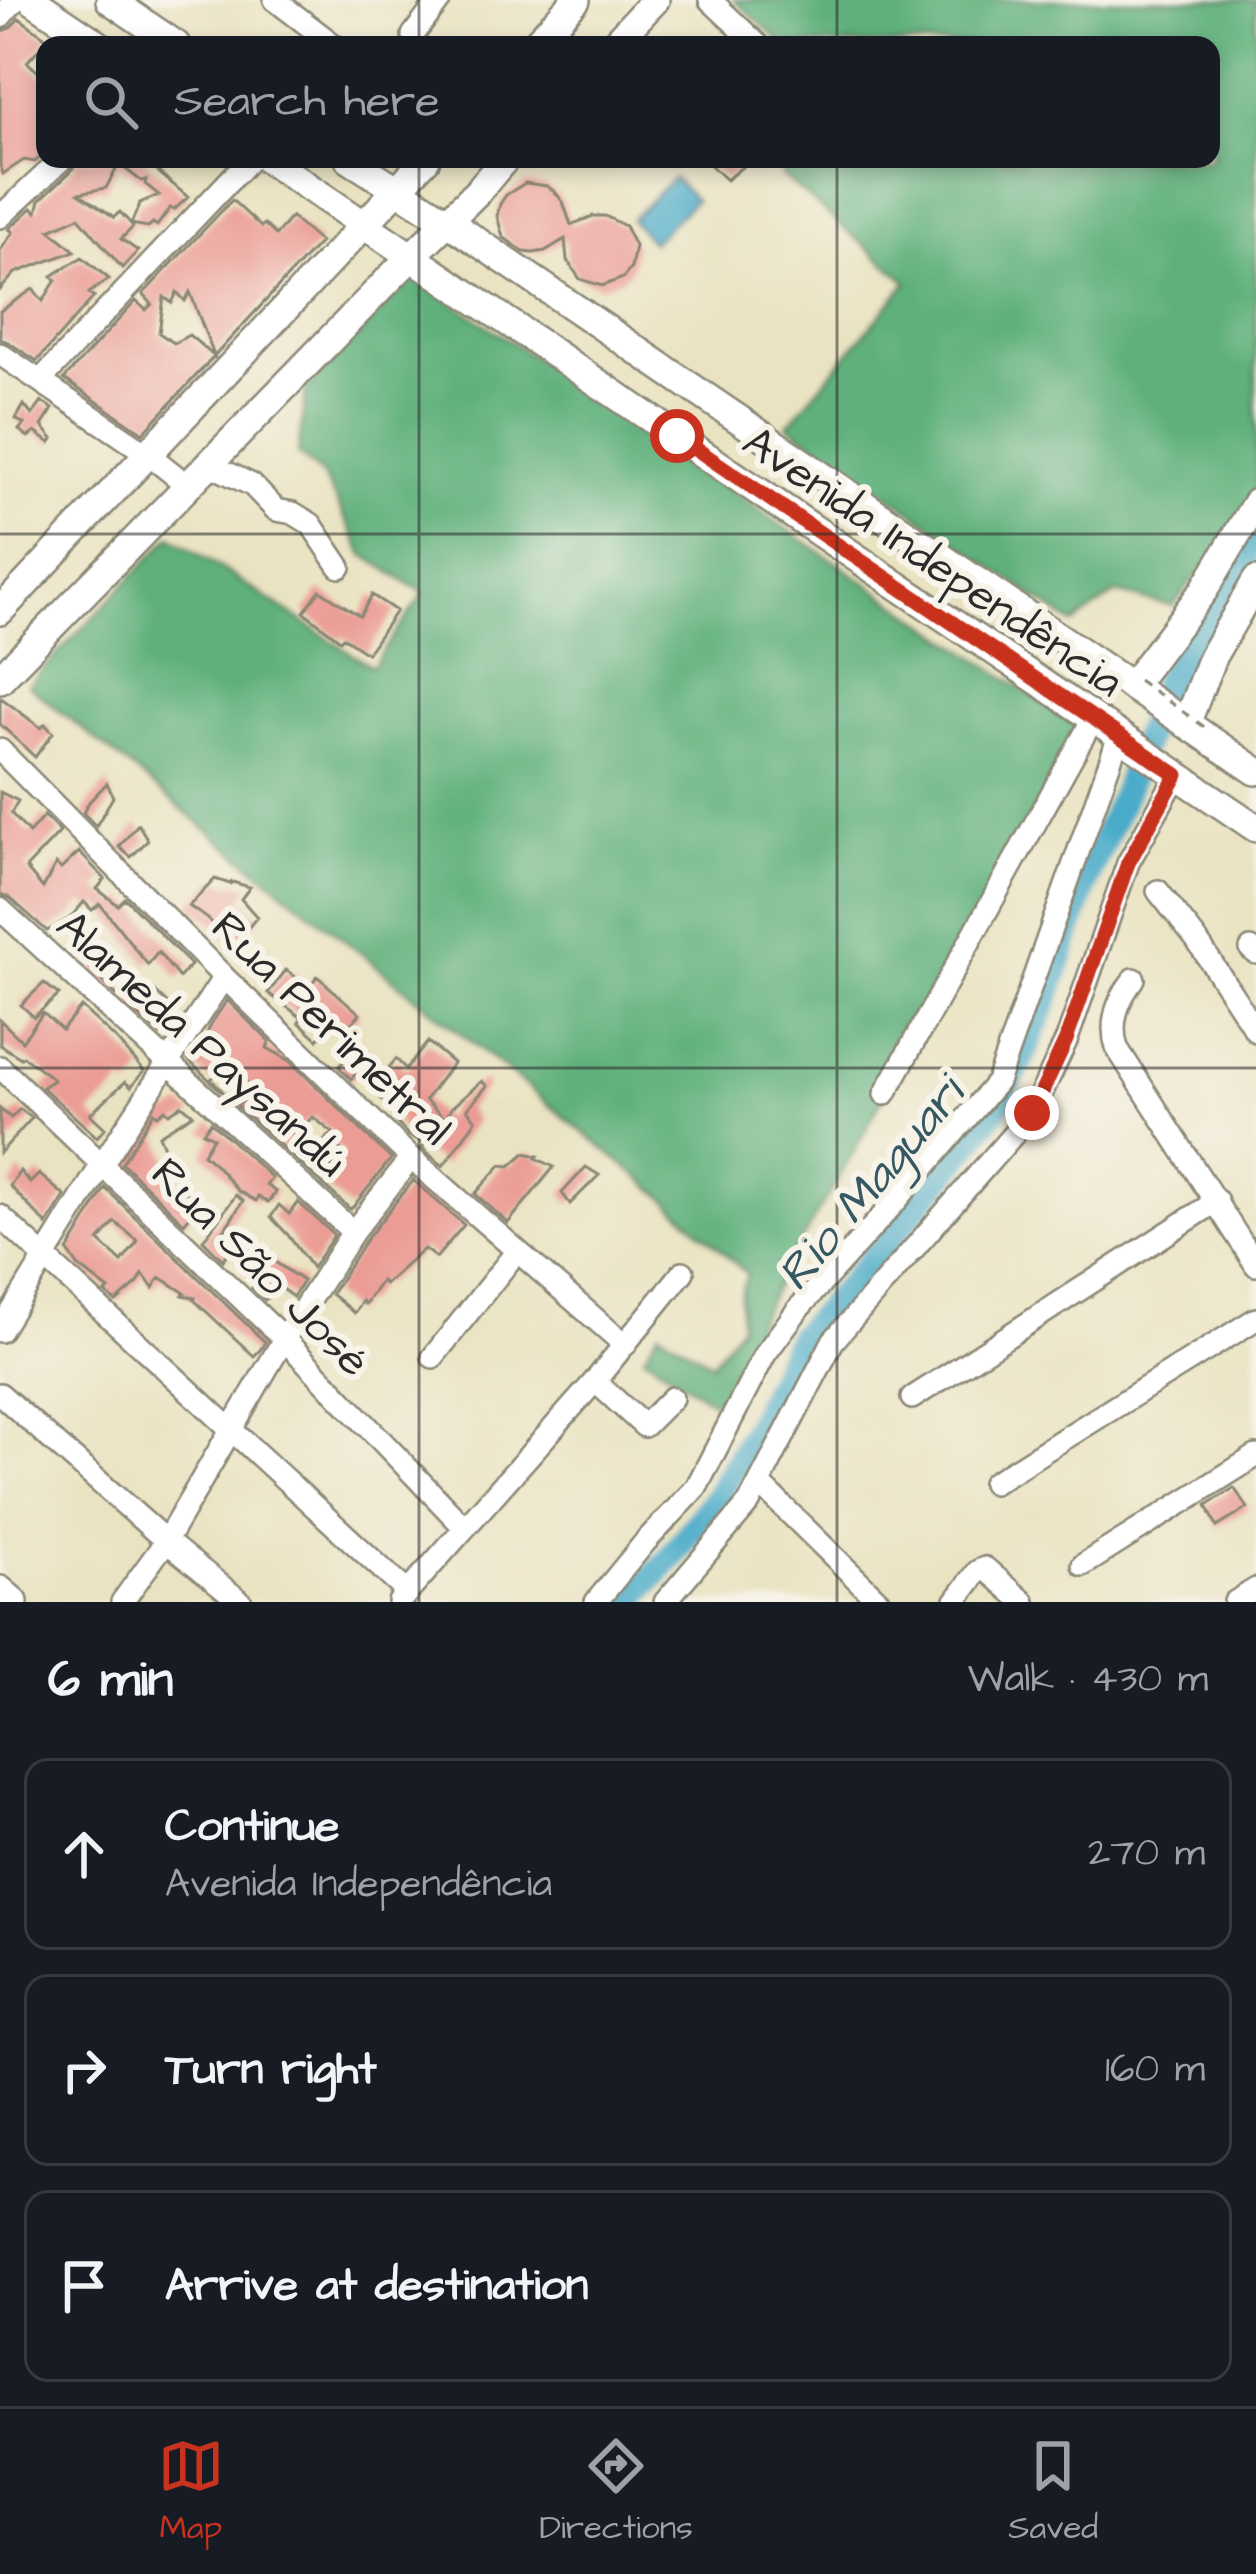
<!DOCTYPE html>
<html lang="en">
<head>
<meta charset="utf-8">
<style>
  :root { --surface:#171b24; --page:#20242c; --text:#f1f3f6; --muted:#9ea1a6; --line:#363941; --accent:#c8321e }
  body { margin:0; font-family:"Architects Daughter",sans-serif; background:var(--page); color:var(--text) }
  .stop { position:absolute; width:36px; height:36px; margin:-27px; border:9px solid #c8321e; border-radius:50%; background:#fff }
  .stop.end { background:#c8321e; border-color:#fff; box-shadow:0 3px 12px #0008 }
  .list { margin:0; padding:0; list-style:none }
  h2 { display:flex; justify-content:space-between; align-items:center; height:156px; margin:0; padding:0 48px; font-size:51px }
  h2 small { font-size:39px; font-weight:400; color:var(--muted) }
  .list li { display:grid; grid-template-columns:78px 1fr auto; gap:36px; align-items:center; box-sizing:border-box; height:192px; margin:0 24px 24px; padding:0 24px; border:3px solid var(--line); border-radius:24px }
  .list b { display:block; font-size:45px; white-space:nowrap }
  .list p { margin:0; font-size:39px; white-space:nowrap; color:var(--muted) }
  .list em { font-size:39px; font-style:normal; color:var(--muted) }
  .icon { flex:none; width:66px; height:66px; fill:none; stroke:currentColor; stroke-width:2; stroke-linecap:round; stroke-linejoin:round }
  .map { position:relative; flex:none; width:1256px; height:1602px; overflow:hidden }
  .search { position:absolute; background:var(--surface); box-shadow:0 6px 18px #0003; left:36px; right:36px; top:36px; height:132px; display:flex; align-items:center; gap:30px; box-sizing:border-box; padding:0 42px; border-radius:24px; color:var(--muted); font-size:45px }
  .sheet { height:804px; background:var(--surface) }
  nav { display:flex; justify-content:space-around; align-items:center; box-sizing:border-box; height:168px; border-top:3px solid var(--line); background:var(--surface); font-size:33px; color:var(--muted) }
  nav a { display:grid; justify-items:center; gap:6px }
  nav .on { color:var(--accent) }
  .map>svg:first-child { display:block }
  .forest { fill:#5eb07c; stroke:#446e54; stroke-width:3 }
  .water { fill:#4aabc9; stroke:#3a6b7a; stroke-width:3 }
  .lines { fill:none; stroke-linecap:round; stroke-linejoin:round }
  .river { stroke:#4aabc9; stroke-width:27 }
  .building { fill:#eb9c95; fill-rule:evenodd }
  .minor-casing { stroke:#8a8776; stroke-width:26 }
  .major-casing { stroke:#8a8776; stroke-width:32 }
  .minor { stroke:#fff; stroke-width:21 }
  .major { stroke:#fff; stroke-width:27 }
  .path-bridge { stroke:#8a8776; stroke-width:3; stroke-dasharray:9 9; stroke-linecap:butt }
  .route { stroke:#c8321e; stroke-width:15 }
  .grid { fill:none; stroke:#2b2b2b; stroke-width:3; stroke-opacity:0.55 }
  .labels { text-anchor:middle; stroke-width:12; stroke-linejoin:round; paint-order:stroke }
  .street-label { font-size:45px; fill:#2b2b2b; stroke:#f7f3e8 }
  .water-label { font-size:48px; font-style:italic; fill:#365862; stroke:#f7f3e8 }
</style>
</head>
<body>
<div class="map">
<svg width="1256" height="1602" viewBox="0 0 1256 1602">
  <rect width="100%" height="100%" fill="#f7f3e8"/>
  <filter id="ink" filterUnits="userSpaceOnUse"><feTurbulence type="fractalNoise" baseFrequency=".00833" numOctaves="2"/><feDisplacementMap in="SourceGraphic" scale="24" xChannelSelector="R" yChannelSelector="G"/><feConvolveMatrix kernelMatrix="1 2 1 2 8 2 1 2 1" color-interpolation-filters="sRGB"/></filter>
  <filter id="wash" filterUnits="userSpaceOnUse"><feTurbulence type="fractalNoise" baseFrequency=".004" numOctaves="4" result="noise"/><feDisplacementMap in="SourceGraphic" scale="48" xChannelSelector="R" yChannelSelector="G"/><feGaussianBlur stdDeviation="2.7" result="paint"/><feColorMatrix in="noise" values="0 0 0 0 0 0 0 0 0 0 0 0 0 0 0 0 0 1.4 0 .05"/><feComposite in="paint" operator="in"/></filter>
  <g filter="url(#wash)">
    <rect width="100%" height="100%" fill="#eae3c2"/>
    <path class="forest" d="M734,0H943L949,6L955,0H1256V582L1196,575L1173,606L1116,593L1073,624L788,425L908,282L781,175L792,159H1211V45H784Z
      M414,276L1080,728L851,1157L782,1273L715,1404L644,1355L659,1331L712,1363L740,1325V1296L747,1274L660,1194L28,685L171,536L372,667L424,593L364,555L323,476L298,454L306,390Z"/>
    <path class="water" d="M673,178L695,200L652,242L631,220Z"/>
    <g class="lines">
      <path class="river" d="M629,1602L671,1558L718,1495L756,1427L798,1339L845,1290L942,1177L994,1110L1023,1055L1047,998L1088,874L1126,789L1165,681L1256,536"/>
    </g>
    <g id="blocks">
      <path class="building" d="M19,18L48,39L27,62L45,78V153L35,162L24,160L3,174L0,165V32L10,28Z
        M77,159H143L188,197L174,210L170,208L157,226L153,223L148,227L131,224L133,227L121,239L138,251L122,268L79,217L50,230L75,251L15,273L0,290V251L13,232L9,229L32,208L37,212L40,200L72,170ZM119,164L141,181L146,180L145,184L159,195L140,203L131,224L120,212L114,217L79,193L106,188Z
        M704,159H752L726,180Z
        M525,183L547,186L556,193L563,202L571,225L593,216H605L625,226L635,246L631,268L623,278L602,286L580,279L567,260L565,239L545,251L533,253L524,252L503,237L497,216L500,204L506,195Z
        M232,200L261,227L264,224L276,235L291,217L320,242L143,433L64,379L136,301L146,310L152,304L143,294ZM177,292L185,301L190,292L214,356L189,335L174,343L159,333L164,297L172,303Z
        M82,257L109,279L89,293L94,297L37,361L8,342L0,339V311L33,289L43,301L56,280L52,276Z
        M42,402L53,409L42,426L53,439L50,443L35,432L28,437L19,430L24,424L16,419L24,405L32,415Z
        M320,590L360,616L372,595L396,611L367,653L343,637L340,640L304,612Z
        M0,697L41,728L45,724L53,733L35,757L0,724Z
        M107,783L113,797L96,826L83,813L89,802Z
        M0,792L18,801L11,813L29,833L44,816L60,832L26,868L43,888L56,864L61,869L79,852L105,879L97,889L118,905L125,898L191,965L179,978L158,952L148,965L100,904L92,910L84,902L70,918L47,931L10,898L0,894Z
        M138,824L148,840L131,857L119,847Z
        M215,879L230,884L232,882L250,887L241,899L257,917L234,945L209,920L189,906Z
        M100,955L119,973L123,968L133,983L116,995L89,966Z
        M286,970L309,987L317,976L360,1014L347,1028L335,1018L318,1039L299,1022L302,1018L268,993Z
        M44,983L59,995L34,1017L21,1005Z
        M148,985L175,1011L160,1035L128,1006L137,990L139,993Z
        M227,1000L270,1042L267,1048L289,1060L391,1159L353,1207L350,1209L237,1106L253,1092L233,1062L211,1079L230,1099L188,1060L194,1051L198,1056L211,1024ZM271,1106L303,1126L313,1117L333,1133L325,1140L344,1152L327,1174Z
        M81,1007L117,1040L144,1071L131,1087L125,1082L90,1114L105,1128L97,1137L42,1087L53,1080L50,1076L23,1056L21,1058L0,1045V1020L22,1041L43,1013L62,1030Z
        M360,1041L373,1057L351,1079L339,1067Z
        M428,1042L453,1063L425,1100L445,1119L452,1107L482,1081L487,1086L467,1109L476,1120L443,1166L422,1148L426,1143L409,1136L395,1121L399,1115L371,1089L396,1059L406,1069Z
        M182,1105L193,1114L159,1135L177,1179L188,1187L184,1191L201,1202L184,1223L122,1163L154,1112L158,1115L165,1109L169,1113Z
        M0,1109L11,1118L20,1109L32,1118L0,1153Z
        M211,1122L272,1178L266,1185L276,1192L268,1202L258,1197L256,1201L238,1191L216,1165L203,1154L213,1137L203,1132Z
        M525,1153L538,1156L536,1158L554,1167L508,1223L475,1194L501,1165L510,1166Z
        M586,1167L599,1175L570,1204L562,1193Z
        M20,1171L30,1183L39,1174L65,1196L47,1225L10,1186Z
        M413,1180L464,1225L436,1258L424,1249L385,1284L381,1281L365,1304L362,1301L354,1313L331,1294L365,1241Z
        M105,1188L265,1342L260,1350L254,1356L194,1300L195,1298L183,1295L185,1293L160,1277L153,1288L143,1274L138,1283L116,1302L106,1293L109,1290L78,1266L68,1251ZM115,1222L138,1241L122,1262L99,1241Z
        M236,1195L243,1201L219,1238L223,1241L231,1229L238,1234L223,1260L203,1240Z
        M298,1202L334,1235L312,1268L288,1235L271,1217L279,1205L289,1214Z
        M253,1247L303,1281L293,1297L279,1287L265,1300L252,1288L260,1279L242,1271Z
        M1234,1488L1248,1508L1217,1527L1207,1505Z"/>
    </g>
  </g>
  <g filter="url(#ink)">
    <use href="#blocks" fill-opacity="0" stroke="#8a8776" stroke-width="3"/>
    <g class="lines">
      <g class="minor-casing">
        <path id="minor" d="M275,0L334,45
          M710,0L758,45
          M0,17L15,0
          M413,35L440,0
          M0,217L62,159
          M0,354L148,454L187,485
          M40,381L250,159
          M209,464L252,485L276,510L293,513L311,524L340,567
          M0,750L224,977L411,1158L625,1345
          M1158,891L1196,939L1256,1031
          M0,909L353,1232
          M1251,949L1256,953
          M1134,979C1118,999 1109,1022 1117,1048L1256,1265
          M0,1067L284,1339L464,1527
          M885,1094L1093,719
          M0,1216L407,1592
          M0,1331L102,1164L224,977
          M433,1357L517,1251
          M595,1381L644,1426L672,1398
          M0,1394L166,1541L241,1602
          M912,1398L1217,1201
          M993,1483L1256,1319
          M760,1484L880,1602
          M1083,1565L1256,1456
          M122,1602L166,1541L284,1339L353,1232L411,1158
          M399,1602L595,1381L683,1272
          M596,1602L645,1542L696,1488L765,1354L799,1308L896,1201L997,1082L1119,736
          M665,1602L749,1503L833,1341L1032,1113L1067,1039L1128,863L1177,775
          M955,1602L978,1571L985,1568L1024,1602
          M1235,1602L1256,1589"/>
      </g>
      <g class="major-casing">
        <path id="major" d="M32,0L99,45
          M110,0L176,45
          M534,45L576,0
          M613,45L655,0
          M267,159L1256,828
          M349,159L447,221L1256,771
          M0,611L426,159
          M0,679L398,270L478,191L505,159
          M1132,685L1204,590L1256,503
          M1186,724L1212,657L1256,581
          M0,1590L14,1602"/>
      </g>
      <use href="#minor" class="minor"/>
      <use href="#major" class="major"/>
      <path class="path-bridge" d="M1138,680L1206,728"/>
    </g>
  </g>
  <g class="lines" filter="url(#ink)">
    <path class="route" d="M677,436L1177,775L1128,863L1066,1040L1032,1113"/>
  </g>
  <path class="grid" d="M419,0V45M837,0V45M419,159V1602M837,159V1602M0,534H1256M0,1068H1256"/>
  <g class="labels">
    <g class="street-label">
      <text transform="translate(934 560) rotate(34)" y="16">Avenida Independência</text>
      <text transform="translate(333 1027) rotate(44)" y="16">Rua Perimetral</text>
      <text transform="translate(203 1042) rotate(42)" y="16">Alameda Paysandú</text>
      <text transform="translate(262 1266) rotate(45)" y="16">Rua São José</text>
    </g>
    <g class="water-label">
      <text transform="translate(869 1183) rotate(-50)" y="17">Rio Maguari</text>
    </g>
  </g>
</svg>
<div class="stop" style="left:677px;top:436px"></div>
<div class="stop end" style="left:1032px;top:1113px"></div>
<div class="search"><svg class="icon" aria-label="search" viewBox="0 0 24 24"><circle cx="10" cy="10" r="6"/><path d="M15 15l6 6"/></svg>Search here</div>
</div>
<section class="sheet">
<h2>6 min<small>Walk · 430 m</small></h2>
<ul class="list">
<li><svg class="icon" aria-label="ahead" viewBox="0 0 24 24"><path d="M12 20V5M6 11l6-6 6 6"/></svg><div><b>Continue</b><p>Avenida Independência</p></div><em>270 m</em></li>
<li><svg class="icon" aria-label="right" viewBox="0 0 24 24"><path d="M7 20v-9h11M14 6l5 5-5 5"/></svg><div><b>Turn right</b></div><em>160 m</em></li>
<li><svg class="icon" aria-label="arrive" viewBox="0 0 24 24"><path d="M6 21V4h12l-3 4 3 4H6"/></svg><div><b>Arrive at destination</b></div></li>
</ul>
</section>
<nav>
<a class="on"><svg class="icon" aria-label="map" viewBox="0 0 24 24"><path d="M3 6l6-2 6 2 6-2v14l-6 2-6-2-6 2zM9 4v14M15 6v14"/></svg>Map</a>
<a><svg class="icon" aria-label="directions" viewBox="0 0 24 24"><path d="M12 3l9 9-9 9-9-9zM9 14v-3h6M13 9l2 2-2 2"/></svg>Directions</a>
<a><svg class="icon" aria-label="saved" viewBox="0 0 24 24"><path d="M7 4h10v16l-5-4-5 4z"/></svg>Saved</a>
</nav>
</body>
</html>
